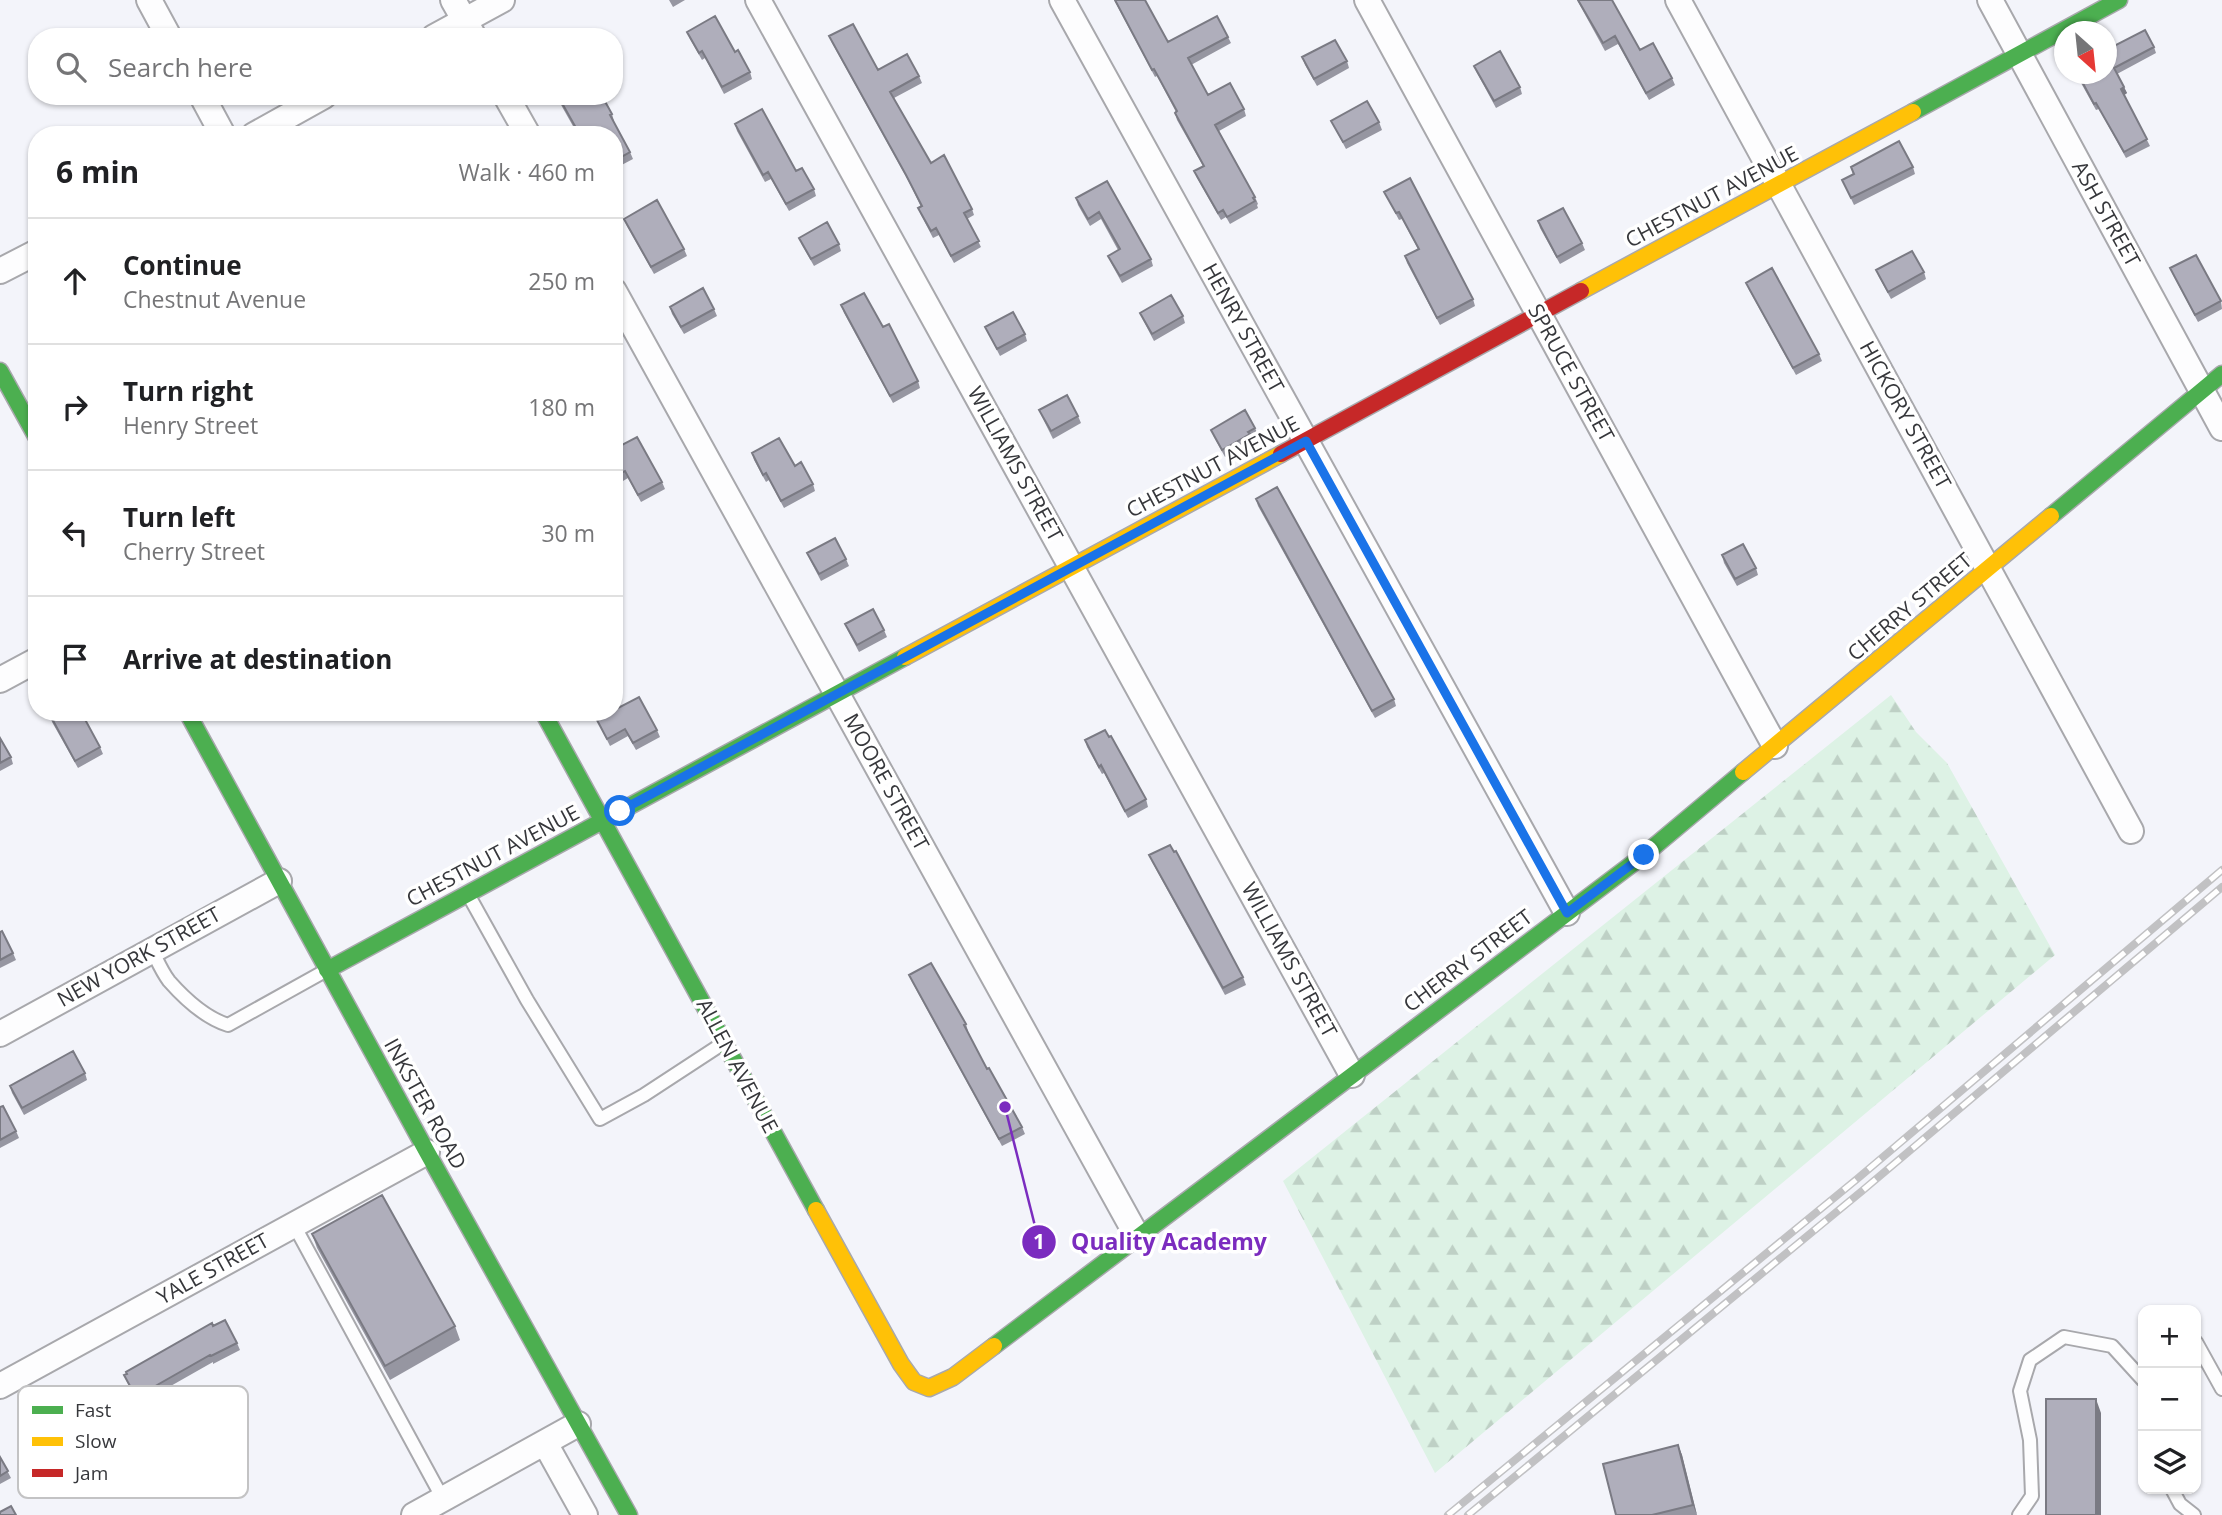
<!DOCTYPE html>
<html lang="en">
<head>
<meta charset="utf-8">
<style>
  :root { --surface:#fff; --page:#f2f2f2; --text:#202124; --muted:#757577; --line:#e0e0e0 }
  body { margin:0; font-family:"Open Sans",sans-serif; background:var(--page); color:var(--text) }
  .controls { position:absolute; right:21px; bottom:21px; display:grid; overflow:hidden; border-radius:14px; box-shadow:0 2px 5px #0004 }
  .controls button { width:63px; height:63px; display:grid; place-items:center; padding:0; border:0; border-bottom:2px solid var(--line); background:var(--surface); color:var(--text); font:35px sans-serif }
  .compass { position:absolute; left:2054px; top:21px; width:63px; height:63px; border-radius:50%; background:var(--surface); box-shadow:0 2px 5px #0004; rotate:153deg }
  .stop { position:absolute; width:21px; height:21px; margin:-16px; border:5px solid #1a73e8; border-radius:50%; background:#fff }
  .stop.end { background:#1a73e8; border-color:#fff; box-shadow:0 2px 7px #0008 }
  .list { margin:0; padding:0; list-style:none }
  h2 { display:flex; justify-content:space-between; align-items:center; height:91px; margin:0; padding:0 28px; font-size:30px }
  h2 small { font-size:23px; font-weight:400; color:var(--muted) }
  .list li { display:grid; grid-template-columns:46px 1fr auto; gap:21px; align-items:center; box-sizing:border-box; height:126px; padding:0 28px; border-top:2px solid var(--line) }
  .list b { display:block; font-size:26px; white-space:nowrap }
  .list p { margin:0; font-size:23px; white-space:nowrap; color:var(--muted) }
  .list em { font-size:23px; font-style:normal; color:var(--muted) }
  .icon { flex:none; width:38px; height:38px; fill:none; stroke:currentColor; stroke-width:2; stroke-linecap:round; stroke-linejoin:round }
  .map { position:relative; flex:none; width:2222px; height:1515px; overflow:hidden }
  .search { position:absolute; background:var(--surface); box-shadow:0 2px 5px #0004; left:28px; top:28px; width:595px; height:77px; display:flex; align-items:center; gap:18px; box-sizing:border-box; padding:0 24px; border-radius:28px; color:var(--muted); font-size:26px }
  .panel { position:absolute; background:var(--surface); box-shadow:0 2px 5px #0004; left:28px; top:126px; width:595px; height:595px; border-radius:28px }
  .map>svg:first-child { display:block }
  .forest { fill:url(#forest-firs) }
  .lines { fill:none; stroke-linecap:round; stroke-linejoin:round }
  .lane-casing { stroke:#a8a8ac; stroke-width:16 }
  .street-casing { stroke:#a8a8ac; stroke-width:28 }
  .fast-casing { stroke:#a8a8ac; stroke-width:19 }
  .slow-casing { stroke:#a8a8ac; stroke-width:19 }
  .jam-casing { stroke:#a8a8ac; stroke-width:19 }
  .lane { stroke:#fdfdfe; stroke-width:12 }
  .street { stroke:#fdfdfe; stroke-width:24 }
  .fast { stroke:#4caf50; stroke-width:16 }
  .slow { stroke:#ffc107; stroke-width:16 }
  .jam { stroke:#c62828; stroke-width:16 }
  .rail-casing { stroke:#c1c1c3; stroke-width:8 }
  .rail { stroke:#fff; stroke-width:5; stroke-dasharray:16; stroke-linecap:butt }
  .wall { fill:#9696a1 }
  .shaded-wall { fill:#7a7a83 }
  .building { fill:#afaebb; stroke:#7a7a83; stroke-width:2 }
  .route { stroke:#1a73e8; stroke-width:9 }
  .labels { text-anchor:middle; stroke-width:7; stroke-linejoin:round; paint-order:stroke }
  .street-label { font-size:21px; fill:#36373b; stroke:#fff }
  .key { fill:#fff; stroke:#c3c3c4; stroke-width:2 }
  .key-label { font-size:19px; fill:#36373b }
  .leader { fill:none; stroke:#7b2cbf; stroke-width:2.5 }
  .callout-dot { fill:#7b2cbf; stroke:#fff; stroke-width:2.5 }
  .mark-label { font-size:21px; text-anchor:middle; font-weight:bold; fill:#fff }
  .callout-label { font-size:23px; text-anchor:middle; font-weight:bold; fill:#7b2cbf; stroke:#fff; stroke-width:7; stroke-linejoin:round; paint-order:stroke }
</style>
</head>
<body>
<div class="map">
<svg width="2222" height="1515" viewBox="0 0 2222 1515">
  <defs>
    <pattern id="forest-firs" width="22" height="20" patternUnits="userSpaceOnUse" patternTransform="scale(1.75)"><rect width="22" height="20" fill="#ddf2e5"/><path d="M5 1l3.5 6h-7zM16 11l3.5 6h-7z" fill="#bed0c5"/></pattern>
  </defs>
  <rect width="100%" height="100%" fill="#f3f4fa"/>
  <path class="forest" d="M1891,695L1916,732L1947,763L2055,955L1435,1473L1283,1181Z"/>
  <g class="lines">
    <g class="lane-casing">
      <path id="lane" d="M469,896L527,1000L600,1119L644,1095L725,1042
        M152,950C157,960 162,972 169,981C184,998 206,1018 228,1025L325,971
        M294,1225L443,1499
        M2196,1342L2222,1389
        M2172,1489L2180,1504L2194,1515
        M2019,1515L2032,1496L2030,1440L2020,1391L2030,1360L2064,1337L2112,1346L2143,1380"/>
    </g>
    <g class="street-casing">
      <path id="street" d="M149,0L169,37
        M453,0L474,37
        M758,0L1352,1075
        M1062,0L1567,913
        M1367,0L1775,746
        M1678,0L2131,831
        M1990,0L2222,428
        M434,37L502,0
        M202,96L223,135
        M506,96L528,135
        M254,135L324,96
        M0,271L37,252
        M614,291L1137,1236
        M0,680L37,660
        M0,1034L279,881
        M0,1386L427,1152
        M545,1443L585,1515
        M414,1515L578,1424"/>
    </g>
    <g class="fast-casing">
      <path id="fast" d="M1913,112L2119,0
        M0,371L37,438
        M2051,516L2222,374
        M187,712L427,1152L629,1515
        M543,712L816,1210
        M327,970L905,657
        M994,1346L1644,855L1743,772"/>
    </g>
    <g class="slow-casing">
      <path id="slow" d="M1581,291L1913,112
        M905,657L1281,454
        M1743,772L2051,516
        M816,1210L901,1364L914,1382L929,1388L953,1377L994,1346"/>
    </g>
    <g class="jam-casing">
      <path id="jam" d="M1281,454L1581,291"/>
    </g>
    <use href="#lane" class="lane"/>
    <use href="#street" class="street"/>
    <use href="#fast" class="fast"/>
    <use href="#slow" class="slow"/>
    <use href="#jam" class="jam"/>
    <g class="rail-casing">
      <path id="rail" d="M1448,1515L1857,1179L2222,870
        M1468,1515L1862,1191L2222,887"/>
    </g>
    <use href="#rail" class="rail"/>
  </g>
  <path class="wall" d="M669,0H685L673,7Z
    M1114,0H1145L1168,42L1228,37L1231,43L1191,65L1208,95L1244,109L1246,116L1219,131L1255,197L1258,204L1257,205L1258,208L1230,224L1226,217L1221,220L1197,178L1194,171L1203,166L1177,120L1175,113L1176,112L1157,76L1155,77Z
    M1577,0H1612L1640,50L1672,78L1675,85L1649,100L1618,44L1605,51Z
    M687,32L735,52L750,72L752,79L724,94L705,58L702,60L690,39Z
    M829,36L878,70L919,76L922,83L894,98L931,163L972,209L974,215L967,219L981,247L954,263L939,235L933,238L921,215L918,208L921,207L909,182L832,43Z
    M2154,47L2156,53L2117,74L2127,93L2124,95L2150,146L2126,158L2099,109L2096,110L2076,74H2106V50Z
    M1302,57L1347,61L1349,68L1317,86L1305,65Z
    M1474,66L1520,87L1522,94L1496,108L1477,73Z
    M556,96H602L612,114L614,121H613L630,152L633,159L614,169V135H578Z
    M1331,121L1379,122L1382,130L1346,149Z
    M735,124L796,171L814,189L816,196L789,211L771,179L765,182L737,131Z
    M1851,167H1913L1915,174L1854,205L1842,180L1853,174Z
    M1107,181L1151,259L1153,266L1122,283L1111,263L1108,256L1118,250L1101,219L1090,226L1078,205L1076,198Z
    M1384,192L1473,299L1475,306L1440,325L1407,263L1405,256L1418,249L1402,219L1399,220Z
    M624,219L684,249L687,256L654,274L627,226Z
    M1538,221L1582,243L1585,250L1560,264L1540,228Z
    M799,238L839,244L841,251L814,266L802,245Z
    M2170,268L2221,301L2222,309L2198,322L2173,275Z
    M1876,270L1924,272L1926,279L1891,299L1879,277Z
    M1746,283L1819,354L1822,361L1796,375L1749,290Z
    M841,305L918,381L920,388L893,403L844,313Z
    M670,307L714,309L717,316L684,334L672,314Z
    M1140,313L1183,316L1185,323L1154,341L1143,320Z
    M985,327L1025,334L1027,341L1000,356Z
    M1039,410L1078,416L1081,423L1053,439L1042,417Z
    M1255,428L1258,435L1251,439L1252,441L1225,457L1214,437L1211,430Z
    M614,449L662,482L665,489L641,502L628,478L618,484L614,478Z
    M752,453L813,484L815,491L784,508L769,480L766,482L754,460Z
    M1256,499L1394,699L1396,706L1375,718L1258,506Z
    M807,553L846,559L849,566L821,581L810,560Z
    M1722,555L1756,568L1758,575L1737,586L1724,563Z
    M845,624L884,630L887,637L859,652L848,631Z
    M50,715L100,747L103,754L78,768L52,722Z
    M597,720L657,730L660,737L636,750L628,736L610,746Z
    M0,738L11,757L13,764L0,771Z
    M1085,740L1146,799L1148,807L1128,818L1104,773L1102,774L1087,747Z
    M1174,852L1243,977L1246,985L1225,995L1152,862L1149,855Z
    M0,932L13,953L16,960L0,968Z
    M909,975L966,1024L968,1031L967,1032L987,1069L1022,1127L1025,1134L1002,1146L912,982Z
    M85,1073L87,1080L24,1115L12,1093L10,1086Z
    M0,1107L16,1131L19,1138L0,1148Z
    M312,1234L455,1326L460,1340L390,1380L317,1248Z
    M213,1326L237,1343L240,1350L213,1364V1362L139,1404L127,1382L124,1375Z
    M1678,1445L1682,1455L1697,1515H1616Z
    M0,1457L11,1478L0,1484Z"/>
  <path class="shaded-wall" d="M2124,87L2127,93L2123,96L2121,89Z
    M2096,1399L2101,1413V1515H2096Z
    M1678,1445L1682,1455L1697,1515L1693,1505Z"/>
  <path class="building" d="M1115,0H1145L1168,42L1217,16L1228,37L1188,58L1208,95L1230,83L1244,109L1215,125L1255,197L1253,198L1255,201L1227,217L1223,210L1218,213L1194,171L1204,166L1175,113L1177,111L1154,69L1152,70Z
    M1578,0H1612L1640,50L1653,43L1672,78L1646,93L1615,36L1603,43Z
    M715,16L735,52L738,50L750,72L722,87L702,51L699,53L687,32Z
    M853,24L878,70L907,54L919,76L890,92L931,163L944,155L972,209L964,213L979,241L951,256L936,228L931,231L918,208L922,206L906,175L829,36Z
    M2145,30L2154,47L2114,68L2124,87L2121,89L2147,139L2124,152L2096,103L2094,104L2078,74H2106V50Z
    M1335,40L1347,61L1314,79L1302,57Z
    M1500,51L1520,87L1494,101L1474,66Z
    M558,96H602L612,114L610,115L630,152L614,161V135H580Z
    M1367,101L1379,122L1343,142L1331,121Z
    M762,109L796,171L802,168L814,189L786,204L768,172L763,175L735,124Z
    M1899,141L1913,167L1851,198L1842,180L1854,174L1851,167Z
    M1410,178L1473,299L1437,318L1405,256L1419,249L1399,212L1396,213L1384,192Z
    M1107,181L1151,259L1120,276L1108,256L1120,249L1099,212L1088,219L1076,198Z
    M657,200L684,249L651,267L624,219Z
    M1563,208L1582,243L1557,257L1538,221Z
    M827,222L839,244L811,259L799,238Z
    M1912,251L1924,272L1888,292L1876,270Z
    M2196,255L2221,301L2195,315L2170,268Z
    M1772,268L1819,354L1793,368L1746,283Z
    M703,288L714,309L681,327L670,307Z
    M864,293L883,327L889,324L918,381L890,396L841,305Z
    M1171,295L1183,316L1152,334L1140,313Z
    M1013,312L1025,334L997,349L985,327Z
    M1067,395L1078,416L1051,431L1039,410Z
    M1245,410L1255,428L1248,432L1250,434L1222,450L1211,430Z
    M637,437L662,482L638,495L625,471L615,476L614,475V449Z
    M779,438L795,466L801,462L813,484L781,501L766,473L763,475L752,453Z
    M1277,487L1394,699L1372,711L1256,499Z
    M835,538L846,559L819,574L807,553Z
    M1743,544L1756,568L1735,579L1722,555Z
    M873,609L884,630L857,645L845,624Z
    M639,697L657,730L633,743L625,729L607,739L597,720L610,712H614V710Z
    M54,712H81L100,747L75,761L50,715Z
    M1105,730L1109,737L1111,736L1146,799L1125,811L1101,765L1099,767L1085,740Z
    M0,738L11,757L0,763Z
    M1170,845L1174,852L1176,851L1243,977L1223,988L1149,855Z
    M2,931L13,953L0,960V932Z
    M931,963L966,1024L964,1025L987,1069L989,1068L1022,1127L999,1139L909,975Z
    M73,1051L85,1073L22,1108L10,1086Z
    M3,1106L16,1131L0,1140V1107Z
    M382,1195L455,1326L385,1366L312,1234Z
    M225,1320L237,1343L211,1356L210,1355L136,1397L124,1375L127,1374L126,1372L212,1323L213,1326Z
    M2046,1399H2096V1515H2046Z
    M1678,1445L1693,1505L1652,1515H1616L1603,1464Z
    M0,1457L8,1471L0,1476Z
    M11,1506L16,1515H0V1512Z"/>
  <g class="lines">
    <path class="route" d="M620,811L1306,441L1567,913L1644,855"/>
  </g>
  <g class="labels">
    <g class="street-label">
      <text transform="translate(1712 197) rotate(-28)" y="7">CHESTNUT AVENUE</text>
      <text transform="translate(2106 214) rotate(61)" y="7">ASH STREET</text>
      <text transform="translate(1243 328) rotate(61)" y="7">HENRY STREET</text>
      <text transform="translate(1571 373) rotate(61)" y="7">SPRUCE STREET</text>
      <text transform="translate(1905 415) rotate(61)" y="7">HICKORY STREET</text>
      <text transform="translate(1015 464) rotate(61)" y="7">WILLIAMS STREET</text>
      <text transform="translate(1213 467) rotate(-28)" y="7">CHESTNUT AVENUE</text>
      <text transform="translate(1910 607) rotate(-40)" y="7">CHERRY STREET</text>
      <text transform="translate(886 782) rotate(61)" y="7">MOORE STREET</text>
      <text transform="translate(493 856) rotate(-28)" y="7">CHESTNUT AVENUE</text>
      <text transform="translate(139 957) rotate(-29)" y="7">NEW YORK STREET</text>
      <text transform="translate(1289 960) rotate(61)" y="7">WILLIAMS STREET</text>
      <text transform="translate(1468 961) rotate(-37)" y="7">CHERRY STREET</text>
      <text transform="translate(737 1066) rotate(62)" y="7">ALLEN AVENUE</text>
      <text transform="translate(425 1104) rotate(61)" y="7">INKSTER ROAD</text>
      <text transform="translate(213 1269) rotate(-29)" y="7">YALE STREET</text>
    </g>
  </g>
  <rect x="18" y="1386" width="230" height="112" rx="10" class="key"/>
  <rect x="32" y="1406" width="31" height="8" fill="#4caf50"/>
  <rect x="32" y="1437" width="31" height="9" fill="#ffc107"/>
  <rect x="32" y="1469" width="31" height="8" fill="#c62828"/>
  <g class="key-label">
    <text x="75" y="1417">Fast</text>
    <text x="75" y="1448">Slow</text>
    <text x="75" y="1480">Jam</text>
  </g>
  <path class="leader" d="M1005 1107L1039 1242"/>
  <g class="callout-dot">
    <circle cx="1005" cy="1107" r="7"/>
    <circle cx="1039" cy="1242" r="18"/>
  </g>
  <g class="mark-label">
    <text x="1039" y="1249">1</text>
  </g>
  <g class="callout-label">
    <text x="1169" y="1250">Quality Academy</text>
  </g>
</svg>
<div class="controls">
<button>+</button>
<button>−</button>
<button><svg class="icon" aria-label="layers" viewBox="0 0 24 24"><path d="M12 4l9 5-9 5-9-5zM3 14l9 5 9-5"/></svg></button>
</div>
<svg class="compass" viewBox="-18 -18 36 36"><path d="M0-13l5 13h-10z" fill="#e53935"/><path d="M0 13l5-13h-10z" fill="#757577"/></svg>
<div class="stop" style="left:620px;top:811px"></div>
<div class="stop end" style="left:1644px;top:855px"></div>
<div class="search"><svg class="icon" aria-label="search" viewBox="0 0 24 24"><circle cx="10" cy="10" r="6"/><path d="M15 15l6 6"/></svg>Search here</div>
<section class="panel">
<h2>6 min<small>Walk · 460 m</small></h2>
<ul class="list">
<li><svg class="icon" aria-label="ahead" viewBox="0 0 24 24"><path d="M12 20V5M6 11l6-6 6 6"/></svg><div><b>Continue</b><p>Chestnut Avenue</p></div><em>250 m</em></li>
<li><svg class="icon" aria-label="right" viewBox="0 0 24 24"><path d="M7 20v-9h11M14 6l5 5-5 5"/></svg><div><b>Turn right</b><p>Henry Street</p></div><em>180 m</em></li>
<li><svg class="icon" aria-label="left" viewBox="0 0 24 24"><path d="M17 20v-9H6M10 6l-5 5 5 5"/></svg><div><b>Turn left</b><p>Cherry Street</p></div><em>30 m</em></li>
<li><svg class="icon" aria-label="arrive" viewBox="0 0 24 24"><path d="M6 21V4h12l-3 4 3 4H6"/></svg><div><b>Arrive at destination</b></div></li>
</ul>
</section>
</div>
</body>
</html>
